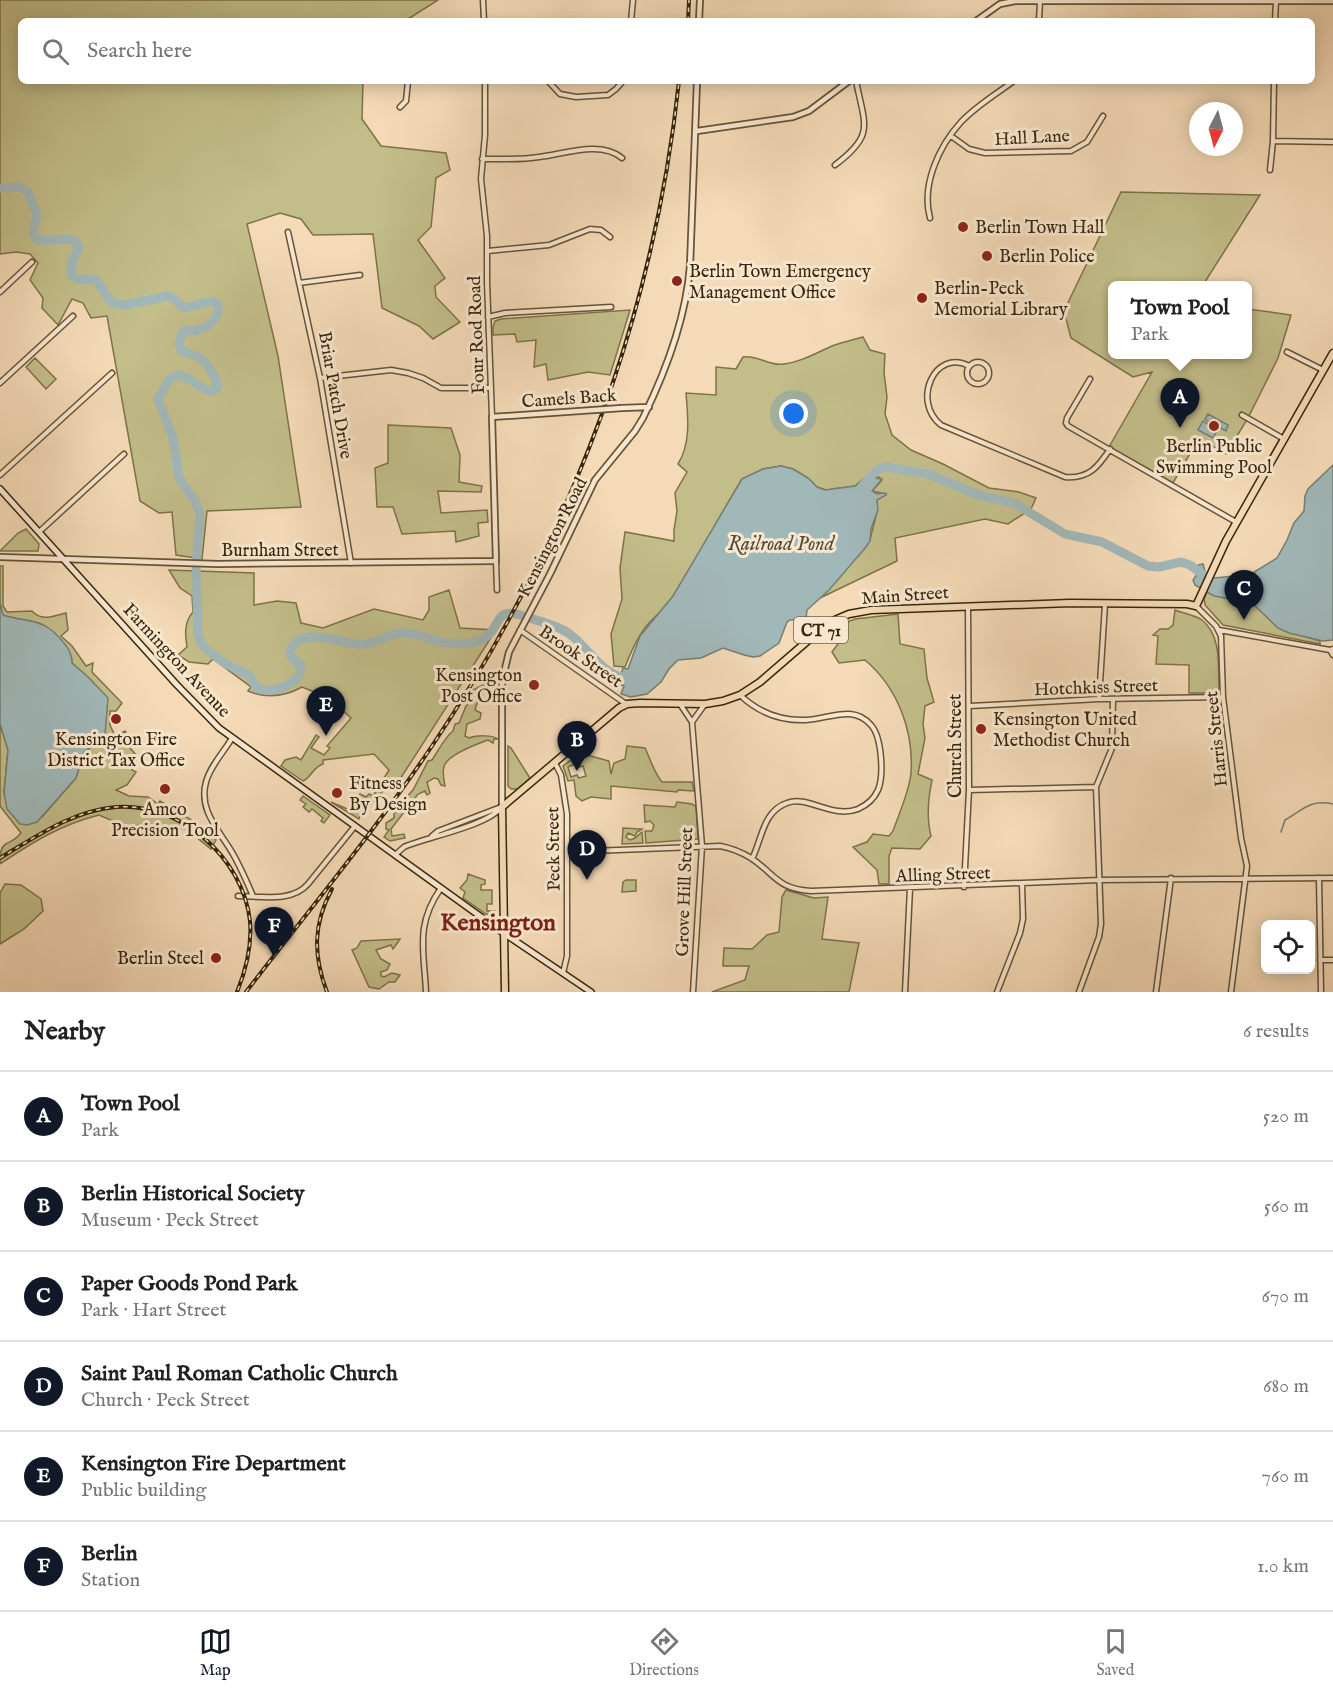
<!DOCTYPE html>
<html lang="en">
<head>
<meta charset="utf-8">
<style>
  :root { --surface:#fff; --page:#f2f2f2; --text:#222; --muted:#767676; --line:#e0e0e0; --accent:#111827 }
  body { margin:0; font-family:"IM FELL English",serif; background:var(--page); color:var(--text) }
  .controls { position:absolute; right:18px; bottom:18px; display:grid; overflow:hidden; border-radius:9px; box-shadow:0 3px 15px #0003 }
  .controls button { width:54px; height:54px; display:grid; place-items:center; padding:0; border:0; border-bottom:2px solid var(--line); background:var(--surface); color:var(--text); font:30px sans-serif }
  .compass { position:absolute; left:1189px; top:102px; width:54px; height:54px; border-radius:50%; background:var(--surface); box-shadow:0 3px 15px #0003; rotate:186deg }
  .you { position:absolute; left:794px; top:414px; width:21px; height:21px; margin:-15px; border:4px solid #fff; border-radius:50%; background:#1a73e8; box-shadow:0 0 0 9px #1a73e833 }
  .badge { display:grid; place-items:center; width:39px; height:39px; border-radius:50%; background:var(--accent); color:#fff; font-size:20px; font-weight:700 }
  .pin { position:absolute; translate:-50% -50px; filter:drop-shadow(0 2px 3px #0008) }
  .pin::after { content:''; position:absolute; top:32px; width:21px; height:18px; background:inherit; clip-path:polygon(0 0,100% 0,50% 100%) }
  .popup { position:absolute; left:1108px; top:281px; width:144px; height:78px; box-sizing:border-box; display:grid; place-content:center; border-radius:9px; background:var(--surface); filter:drop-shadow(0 2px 4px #0005); font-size:20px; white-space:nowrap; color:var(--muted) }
  .popup b { font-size:22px; color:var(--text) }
  .popup::after { content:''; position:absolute; left:50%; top:100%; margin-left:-12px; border:12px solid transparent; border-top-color:var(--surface) }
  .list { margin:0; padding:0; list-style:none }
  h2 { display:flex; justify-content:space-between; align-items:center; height:78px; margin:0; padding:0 24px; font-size:26px }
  h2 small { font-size:20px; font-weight:400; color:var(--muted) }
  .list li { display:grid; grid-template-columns:39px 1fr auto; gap:18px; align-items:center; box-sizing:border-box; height:90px; padding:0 24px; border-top:2px solid var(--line) }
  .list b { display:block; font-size:22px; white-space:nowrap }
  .list p { margin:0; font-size:20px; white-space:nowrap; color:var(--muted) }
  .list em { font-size:20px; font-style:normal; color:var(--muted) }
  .icon { flex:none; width:33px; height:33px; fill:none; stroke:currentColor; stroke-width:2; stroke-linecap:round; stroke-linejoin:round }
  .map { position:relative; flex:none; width:1333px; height:992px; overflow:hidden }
  .search { position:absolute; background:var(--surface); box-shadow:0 3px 15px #0003; left:18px; right:18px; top:18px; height:66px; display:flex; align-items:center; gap:15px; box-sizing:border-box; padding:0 21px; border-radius:9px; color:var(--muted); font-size:22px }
  .sheet { height:618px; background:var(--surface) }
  nav { display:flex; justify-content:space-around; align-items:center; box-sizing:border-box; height:84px; border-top:2px solid var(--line); background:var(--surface); font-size:16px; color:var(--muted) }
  nav a { display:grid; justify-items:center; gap:3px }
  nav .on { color:var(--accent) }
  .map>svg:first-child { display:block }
  .green { fill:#c2bd89; stroke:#7d724a; stroke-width:1.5; fill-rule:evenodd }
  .water { fill:#a1b8b9; stroke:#777e73; stroke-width:1.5 }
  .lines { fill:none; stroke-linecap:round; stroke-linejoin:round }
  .stream { stroke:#777e73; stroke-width:1.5 }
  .river { stroke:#a1b8b9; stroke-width:9 }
  .minor-casing { stroke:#675336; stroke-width:7 }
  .tertiary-casing { stroke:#675336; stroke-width:8 }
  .secondary-casing { stroke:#38260b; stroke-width:8 }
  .primary-casing { stroke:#38260b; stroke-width:9 }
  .minor { stroke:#f8e7d0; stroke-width:4 }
  .tertiary { stroke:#f8e7d0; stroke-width:4.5 }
  .secondary { stroke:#f8e7d0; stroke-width:5 }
  .primary { stroke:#f4dab7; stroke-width:6 }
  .rail-casing { stroke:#38260b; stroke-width:4 }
  .rail { stroke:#f8e7d0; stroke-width:1.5; stroke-dasharray:4.5; stroke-linecap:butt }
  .tertiary-bridge-casing { stroke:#675336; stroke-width:8; stroke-linecap:butt }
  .tertiary-bridge { stroke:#f8e7d0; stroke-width:4.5 }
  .poi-dot { fill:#8f2418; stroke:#f8e7d0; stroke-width:2 }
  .labels { text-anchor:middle; stroke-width:6; stroke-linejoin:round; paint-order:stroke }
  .shield { fill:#f8e7d0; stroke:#726046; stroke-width:1.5 }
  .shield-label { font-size:16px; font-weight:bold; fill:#38260b }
  .street-label { font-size:18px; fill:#38260b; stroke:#f8e7d0 }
  .poi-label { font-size:18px; fill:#38260b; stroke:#f8e7d0; text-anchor:start }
  .water-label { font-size:20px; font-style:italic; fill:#524a36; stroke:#f8e7d0 }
  .district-label { font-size:24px; font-weight:bold; fill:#7a1f14; stroke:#f8e7d0 }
</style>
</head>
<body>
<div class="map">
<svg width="1333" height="992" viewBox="0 0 1333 992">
  <rect width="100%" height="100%" fill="#f4dab7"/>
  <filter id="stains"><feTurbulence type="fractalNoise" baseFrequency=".00333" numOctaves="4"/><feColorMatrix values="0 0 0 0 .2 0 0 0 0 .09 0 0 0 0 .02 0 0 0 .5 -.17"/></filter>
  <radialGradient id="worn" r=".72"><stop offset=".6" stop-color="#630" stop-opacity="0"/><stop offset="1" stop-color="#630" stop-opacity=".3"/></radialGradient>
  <path class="green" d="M0,0H438L405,21H21V81H363L362,119L381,146L446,153L450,170L436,178L431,227L418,240L445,278L435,286L436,297L460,322L433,339L419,326L382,308L373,234L313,235L301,219L280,213L247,224L278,356L301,507L207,511L202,559L176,555L172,512L159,513L140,501L107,316L91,318L83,303L72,299L58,325L42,308L43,298L30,280L38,263L30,254L16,252L0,254Z
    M1121,192L1260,195L1203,285L1112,286V354H1248V309L1291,315L1278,358L1248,418L1226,454L1199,438L1173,483L1109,447L1152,372L1133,377L1071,338L1064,311Z
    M630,310L610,375L588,372L548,380L546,364L534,367L536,340L517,342L515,334L493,335V327L495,321L501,319Z
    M863,337L870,350L885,354L884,373L887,397L885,414L892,435L911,450L943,464L989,488L1019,492L1036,498L1031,509L1008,524L985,519L895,538L897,561L820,598L870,541C872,527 879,514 877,500L886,494L872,491L882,480L879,477H866L855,486L826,490L817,487L808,478L793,469L781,466L763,469L742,479C719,517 698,557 674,595C667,606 658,614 649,623C639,634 630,654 625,667L614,666L611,634L622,599L620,568L625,532L674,541V530L677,511L675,493L687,472L678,464C691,443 688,417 686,393L716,395V367L736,369L743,357C757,354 770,367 784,364C801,362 816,353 832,346C842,342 853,340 863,337Z
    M35,358L56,379L46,389L26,367Z
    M388,425L451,428L460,455L459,482L482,486L481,492L438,491L441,513L487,510L488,522L478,523L479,536L456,542L455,531L402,534L393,507H377L375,468L388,463Z
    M26,529L39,544L38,551H0L18,533Z
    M0,566H3V606L7,612L32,611C42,622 53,616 66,613L68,630L61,636L72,646L86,666L93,663L92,672L122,703L116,711H110V725L115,736L125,731L128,736L123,740L137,756L132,770L136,772L127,785L116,790L129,796L148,797L158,804L160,801L190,819L216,840L211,849L186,829L146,824L127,827L99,815C60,825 33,842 0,864C0,836 8,849 21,833L0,806V724L8,750L4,792L42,817L76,778L84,752L103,739L105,735V715L107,711L93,682L72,663C72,654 67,650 62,642C40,615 31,624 2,615L0,603Z
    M169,570L254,573V605L277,601L296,603L301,623L323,628L374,609L423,620L429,610V597L449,590L460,628L496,630L393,790L388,786L361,814L359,819L331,802L352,811L360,794L366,797L369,794L373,796L389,770L374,754L323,760V764C313,767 311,778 303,781L281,766L285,760L296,757L301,760L316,735L319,737L311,748L324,755L330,748L327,746L351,718L329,698L302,687C284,697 267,699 248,691L251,687L213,659L208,664L189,662L178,655L187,647C185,635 184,622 193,612L192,596L180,588Z
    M1207,592L1249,600L1279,628L1320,641V644L1223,625L1205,605L1204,599Z
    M1175,610C1183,613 1195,615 1202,620C1222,636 1218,667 1219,689L1213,693H1189V665L1156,664L1158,636L1153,635L1160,629H1168L1173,625Z
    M898,614L900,644L924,649L927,678L934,702L925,706L923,724L925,738L918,774L932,780C928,799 926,817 931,836L920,849L892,848L889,856V884H879L877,870L853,847L867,842L873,834L889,836L893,831C899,814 910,789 911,773C914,730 897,687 865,660L839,663L832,652L840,641L833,628L855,619Z
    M483,685L485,686C483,695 477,700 475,710L481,713L480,719L467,724L465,736L469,738C477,735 493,735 498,739H494L493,743L488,740C477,744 446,755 444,767C442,773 444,780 445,786L441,785L438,779L434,778L427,782L430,793L427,795L425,791L418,794L391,829L392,836L404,834L405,838L390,841L384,837L389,830L386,829V823L394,818V814L399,808V803H401L413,790L428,761L432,760C438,751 445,737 453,731L455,724L459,723L466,706L472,699L471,695L473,690Z
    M508,746L511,748L530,778L518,789H511L508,786Z
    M627,746L645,748C651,760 653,771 662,782H692L694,791L678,790L677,792L611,786V799L591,797L582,801L576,796L574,780L568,781L563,766L580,753L609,761L611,774L614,763L625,759ZM575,764L576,768L583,766L586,776L579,778L577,775L571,777L568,767Z
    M303,796L330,815L324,823L321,821L323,818L312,809L309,812L303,807L306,804L300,800Z
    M677,802L692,804L696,807L698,839L646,843L645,831H652L654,825L650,821L645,822L644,805L675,807Z
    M623,828L642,829L637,832L635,836L628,833L626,837L630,840L635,838L642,832L643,843L622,844Z
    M468,874L485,880V884L481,885V890H492V904H487V911H495V914H486L463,898L465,892L460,888L467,880Z
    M626,880H636V891L622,892L623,882Z
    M5,884L21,885L41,899L43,911L24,929L0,944V893Z
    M786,890L814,898L828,897L822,939L859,943L849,992H712L745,980L749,966H723L724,948L752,949L767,935L779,932L782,897Z
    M400,939L393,949L391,945L376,950L381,959L390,964L387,970L381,972V976L384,977L392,973L400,975L395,982H389L379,989L369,987L352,950L357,948L361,941Z"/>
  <path class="water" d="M1208,414L1228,425L1226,431L1219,427L1213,438L1198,430L1203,421L1210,425L1211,423L1205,419Z
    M1333,465V640L1323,641L1289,633L1278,628L1252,603L1214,596L1195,585L1193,580L1198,573V565L1203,564L1205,572L1214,578L1246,575L1251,574L1277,558L1287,540L1294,523L1304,511L1305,496L1308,489Z
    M781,466L793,469L808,478L817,487L825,490L855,486L866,477L882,479L872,491L877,494L885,493L886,495L877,500L878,510L871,529L870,541L866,547L829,590L807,610L806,619L790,620L787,622L779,643L760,656L753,657L744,655L723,648L701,658L678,660L669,669L661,682L647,694L631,697L621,694L624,686L618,684L623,668L628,669L640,636L673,596L742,479L763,469Z
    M0,603L3,615C28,623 44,617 63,642C69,649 72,654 72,663L88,677L108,698L105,735L103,739L84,752L76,778L37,822L27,825L20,824L7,809L4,793L8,750L0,724Z"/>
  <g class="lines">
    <path class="stream" d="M1281,832L1285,820C1303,810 1310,799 1333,804"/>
    <path class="river" d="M0,188L19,187L28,192L37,215L33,234L35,238C49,244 65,235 77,242L79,247L72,261L71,275L77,279L96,280L112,303L125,305L168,296L173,298L184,308L212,301L218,304C220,316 210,327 198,330C193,331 188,330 183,331L179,344L182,352C189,354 196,354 201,359C208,364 218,380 217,388L212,391C196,389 192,376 177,375L169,380L158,399L173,437L179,478L195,501L200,514L196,565L198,634L200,641L206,649L226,664L249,675L257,688C272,694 289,687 299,676L301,665L290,656V650C305,622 345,648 367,644C381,641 391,632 406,633C419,634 430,640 442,642C457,645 473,646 486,637C501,626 495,607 520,615C535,620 553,624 567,632C588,645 604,682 633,677
      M863,485L877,470L885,467L928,474L981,496L1014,503L1065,534L1102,542L1148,566L1159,567L1181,562L1190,565L1208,578"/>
    <g class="minor-casing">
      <path id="minor" d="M483,0L484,21
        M631,21L633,0
        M1039,21L1040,1
        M1275,21L1276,1
        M485,81V135L481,179L487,236V282L492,417
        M548,81L560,94L576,97L608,95L616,89L623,81
        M400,107L406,101L408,81
        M951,136L969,149L985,153L1071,151L1087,142L1103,116
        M1273,141L1333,142
        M482,159C501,159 521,160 539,157C564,154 601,140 622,158
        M835,165C875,135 865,126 856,81
        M1270,170L1273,141L1274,81
        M930,218C921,185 939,146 961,122C976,106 996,94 1014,81
        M288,232L320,378L351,563
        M488,251L549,245L590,229L601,230L610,237
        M299,283L360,275
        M0,292L32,262
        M488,317L505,313L611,307
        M1287,352L1323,370
        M967 373a11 11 0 1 1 22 0a11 11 0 1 1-22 0Z
        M969,366C935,348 911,401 941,425L1065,477C1089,479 1098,467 1110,449
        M320,378L391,370L408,373L423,378L441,388H490
        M1090,379L1067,418L1066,423L1068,426L1236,522
        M0,383L73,316
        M1242,415L1284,439
        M0,475L112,373
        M39,532L124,454
        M496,561L497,590
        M1196,606L1216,626L1221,636L1223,697L1241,838L1247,866L1231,992
        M520,630L626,704
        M1219,630L1330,650L1333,649
        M1330,650L1333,655
        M740,695C758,712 781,721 806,720C829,719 853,704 871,725C882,737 884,776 878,790C874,799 867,805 858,809C832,819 808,795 787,803C763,811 762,839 752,859
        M1099,699L1105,604
        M680,704L692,722
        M970,706L1099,699L1223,697
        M232,738C224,752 210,766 206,782C198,811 220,831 233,854C241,868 247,882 253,896
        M555,763L561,775L567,814V956L563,973
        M969,790L1096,787
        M432,836L438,831L501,807
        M567,852L720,846C731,848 741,852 751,858C775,874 777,889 811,891L1099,880L1333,878
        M395,855L404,847C427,837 486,826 501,808
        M1319,878L1321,992
        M964,887L969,790L968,606
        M238,896C260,896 292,903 308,884L355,826
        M1320,960H1333
        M426,992C424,950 415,925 441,888
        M693,992L702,846L692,722L705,704
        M905,992L910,888
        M997,992L1020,933L1023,919L1022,884
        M1079,992L1099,937L1101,924L1096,787L1112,748L1113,699
        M1156,992L1171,878"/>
    </g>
    <g class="tertiary-casing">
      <path id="tertiary" d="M699,21L700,0
        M976,21L1000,4L1015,1H1333
        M697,131L793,117L809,111L849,81
        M622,408L649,407
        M0,557L218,564L496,561L492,417L594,410
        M502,807V681L509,652L550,574L595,480L635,431L643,418C666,371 686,318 690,266L697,81"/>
    </g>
    <g class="secondary-casing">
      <path id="secondary" d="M0,489L177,685L219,728L502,932L591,992"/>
    </g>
    <g class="primary-casing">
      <path id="primary" d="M505,992L502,807L619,708L627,704L640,703L705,704L723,701L740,695L760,682L819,631L835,620L849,614L871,610L1070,603L1187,604L1196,606L1226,541L1333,353"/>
    </g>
    <use href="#minor" class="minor"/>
    <use href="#tertiary" class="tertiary"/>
    <use href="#secondary" class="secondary"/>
    <use href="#primary" class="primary"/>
    <g class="rail-casing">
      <path id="rail" d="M688,21L689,0
        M0,858C37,836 72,811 116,807C179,802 243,857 250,921C252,945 246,970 237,992
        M246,992C308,911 375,831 432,746C568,543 653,324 679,81
        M327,992C313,955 313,924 332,889"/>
    </g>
    <use href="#rail" class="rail"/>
    <g class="tertiary-bridge-casing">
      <path id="tertiary-bridge" d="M594,410L622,408"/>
    </g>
    <use href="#tertiary-bridge" class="tertiary-bridge"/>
  </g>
  <g class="poi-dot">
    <circle cx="963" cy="227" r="6"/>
    <circle cx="987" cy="256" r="6"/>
    <circle cx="677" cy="281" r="6"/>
    <circle cx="922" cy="298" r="6"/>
    <circle cx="1214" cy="426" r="6"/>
    <circle cx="534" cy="685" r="6"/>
    <circle cx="116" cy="719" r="6"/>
    <circle cx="981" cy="729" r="6"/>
    <circle cx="165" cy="789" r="6"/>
    <circle cx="337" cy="793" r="6"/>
    <circle cx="216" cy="958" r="6"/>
  </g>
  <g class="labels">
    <rect class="shield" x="794" y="617" width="54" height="26" rx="4.5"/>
    <g class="shield-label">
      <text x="821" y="636">CT 71</text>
    </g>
    <g class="street-label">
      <text transform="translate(1032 137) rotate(-3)" y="6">Hall Lane</text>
      <text transform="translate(476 335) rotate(-92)" y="6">Four Rod Road</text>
      <text transform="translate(336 395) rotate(80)" y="6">Briar Patch Drive</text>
      <text transform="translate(569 398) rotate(-4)" y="6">Camels Back</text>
      <text transform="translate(552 537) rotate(-63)" y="6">Kensington Road</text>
      <text x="280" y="556">Burnham Street</text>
      <text transform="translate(905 595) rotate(-4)" y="6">Main Street</text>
      <text transform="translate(581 656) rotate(34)" y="6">Brook Street</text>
      <text transform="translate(177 660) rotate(47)" y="6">Farmington Avenue</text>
      <text transform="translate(1096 687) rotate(-2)" y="6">Hotchkiss Street</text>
      <text transform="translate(1216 739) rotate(-96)" y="6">Harris Street</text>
      <text transform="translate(955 746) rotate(-90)" y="6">Church Street</text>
      <text transform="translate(553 849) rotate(-91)" y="6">Peck Street</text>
      <text transform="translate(943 874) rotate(-2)" y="6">Alling Street</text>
      <text transform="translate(684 892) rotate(-88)" y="6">Grove Hill Street</text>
    </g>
    <g class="poi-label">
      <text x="975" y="233">Berlin Town Hall</text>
      <text x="999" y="262">Berlin Police</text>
      <text x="689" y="277">Berlin Town Emergency<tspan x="689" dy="21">Management Office</tspan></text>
      <text x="934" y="294">Berlin-Peck<tspan x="934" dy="21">Memorial Library</tspan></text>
      <text x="1214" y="452" text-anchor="middle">Berlin Public<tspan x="1214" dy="21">Swimming Pool</tspan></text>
      <text x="522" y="681" text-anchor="end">Kensington<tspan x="522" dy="21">Post Office</tspan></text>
      <text x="993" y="725">Kensington United<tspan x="993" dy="21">Methodist Church</tspan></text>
      <text x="116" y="745" text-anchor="middle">Kensington Fire<tspan x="116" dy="21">District Tax Office</tspan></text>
      <text x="349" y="789">Fitness<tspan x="349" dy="21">By Design</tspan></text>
      <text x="165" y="815" text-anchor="middle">Amco<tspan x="165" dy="21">Precision Tool</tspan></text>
      <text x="204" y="964" text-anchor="end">Berlin Steel</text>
    </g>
    <g class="water-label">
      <text x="781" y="550">Railroad Pond</text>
    </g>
    <g class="district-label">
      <text x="498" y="930">Kensington</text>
    </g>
  </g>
  <rect width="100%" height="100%" filter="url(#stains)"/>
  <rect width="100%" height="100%" fill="url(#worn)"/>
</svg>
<div class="controls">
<button><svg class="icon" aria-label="locate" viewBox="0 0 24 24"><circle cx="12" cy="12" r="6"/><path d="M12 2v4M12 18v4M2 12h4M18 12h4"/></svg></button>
</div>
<svg class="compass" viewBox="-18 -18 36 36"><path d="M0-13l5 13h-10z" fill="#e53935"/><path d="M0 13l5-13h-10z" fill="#767676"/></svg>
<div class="you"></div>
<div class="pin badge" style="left:1180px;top:428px">A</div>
<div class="popup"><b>Town Pool</b>Park</div>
<div class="pin badge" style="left:577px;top:771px">B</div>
<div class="pin badge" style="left:1244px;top:620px">C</div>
<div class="pin badge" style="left:587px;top:880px">D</div>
<div class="pin badge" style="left:326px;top:736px">E</div>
<div class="pin badge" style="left:274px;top:957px">F</div>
<div class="search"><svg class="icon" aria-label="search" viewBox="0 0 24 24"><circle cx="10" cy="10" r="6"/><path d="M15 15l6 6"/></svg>Search here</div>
</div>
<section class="sheet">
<h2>Nearby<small>6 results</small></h2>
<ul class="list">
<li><span class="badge">A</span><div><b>Town Pool</b><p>Park</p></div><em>520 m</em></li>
<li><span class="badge">B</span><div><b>Berlin Historical Society</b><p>Museum · Peck Street</p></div><em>560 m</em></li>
<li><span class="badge">C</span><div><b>Paper Goods Pond Park</b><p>Park · Hart Street</p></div><em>670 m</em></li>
<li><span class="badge">D</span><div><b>Saint Paul Roman Catholic Church</b><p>Church · Peck Street</p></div><em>680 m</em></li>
<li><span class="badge">E</span><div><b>Kensington Fire Department</b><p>Public building</p></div><em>760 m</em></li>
<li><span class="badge">F</span><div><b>Berlin</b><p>Station</p></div><em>1.0 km</em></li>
</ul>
</section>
<nav>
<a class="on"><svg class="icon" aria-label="map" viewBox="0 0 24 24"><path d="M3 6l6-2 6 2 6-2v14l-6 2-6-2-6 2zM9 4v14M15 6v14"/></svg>Map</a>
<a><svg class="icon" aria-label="directions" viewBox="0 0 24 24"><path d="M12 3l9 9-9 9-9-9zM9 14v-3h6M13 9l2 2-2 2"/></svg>Directions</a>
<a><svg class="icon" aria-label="saved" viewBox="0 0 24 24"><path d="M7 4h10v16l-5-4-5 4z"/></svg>Saved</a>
</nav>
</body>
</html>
